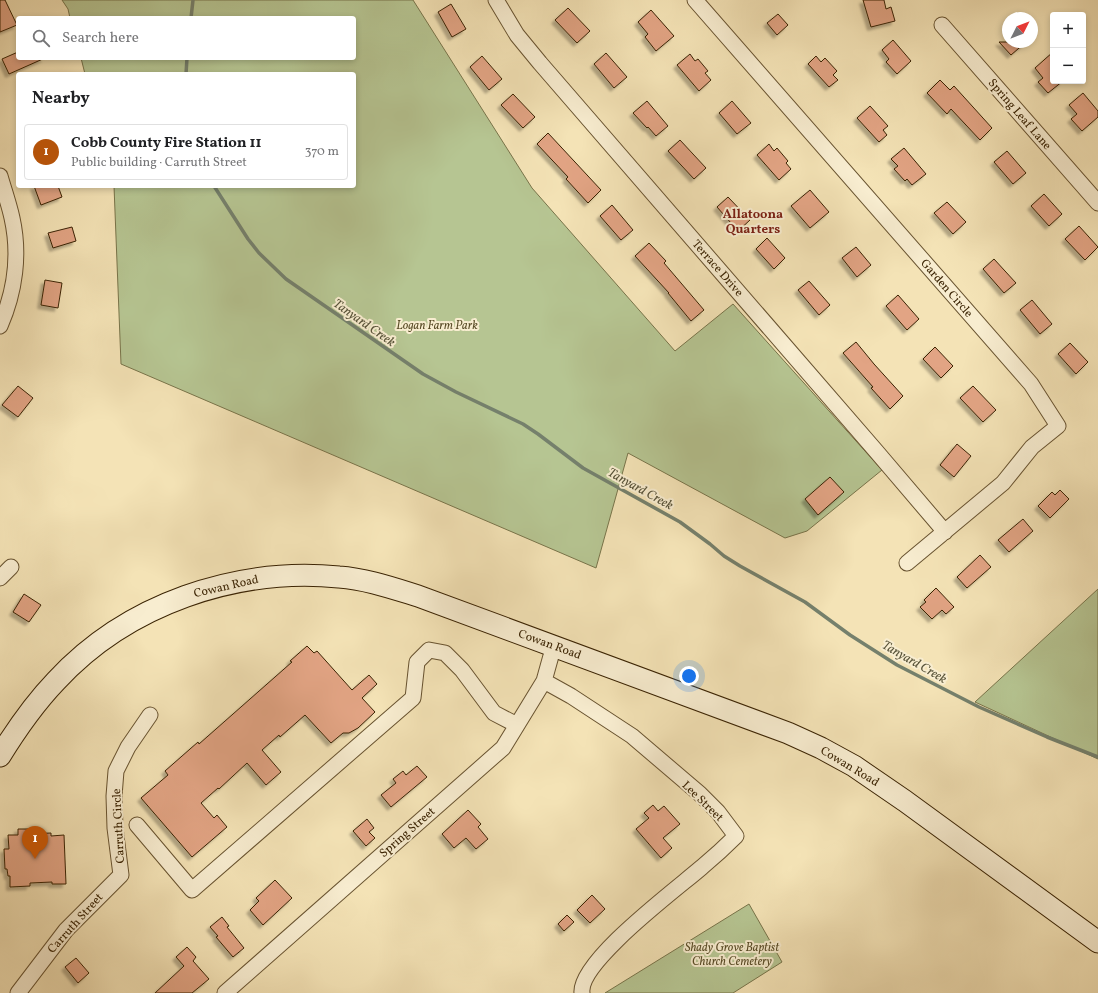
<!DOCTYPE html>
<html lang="en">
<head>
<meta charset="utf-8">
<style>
  :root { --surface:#fff; --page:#f2f2f2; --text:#202124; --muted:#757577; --line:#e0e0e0; --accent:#b45309 }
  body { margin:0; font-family:Vollkorn,serif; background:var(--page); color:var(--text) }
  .controls { position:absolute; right:12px; top:12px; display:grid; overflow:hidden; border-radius:4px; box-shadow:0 2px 6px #0003 }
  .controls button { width:36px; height:36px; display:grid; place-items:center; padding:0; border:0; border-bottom:1px solid var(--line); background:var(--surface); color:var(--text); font:20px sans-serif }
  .compass { position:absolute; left:1002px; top:12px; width:36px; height:36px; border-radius:50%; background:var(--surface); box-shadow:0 2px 6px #0003; rotate:48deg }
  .you { position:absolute; left:689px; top:676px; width:14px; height:14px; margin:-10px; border:3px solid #fff; border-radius:50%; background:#1a73e8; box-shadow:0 0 0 6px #1a73e833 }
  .badge { display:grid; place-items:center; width:26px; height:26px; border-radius:50%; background:var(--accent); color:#fff; font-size:13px; font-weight:700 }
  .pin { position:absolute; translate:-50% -33px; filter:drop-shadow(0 1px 2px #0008) }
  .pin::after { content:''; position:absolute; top:21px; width:14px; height:12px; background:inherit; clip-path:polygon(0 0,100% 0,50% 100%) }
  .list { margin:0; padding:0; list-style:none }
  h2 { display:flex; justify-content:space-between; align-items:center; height:52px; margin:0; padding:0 16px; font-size:17px }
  h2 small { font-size:13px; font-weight:400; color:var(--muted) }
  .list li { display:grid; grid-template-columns:26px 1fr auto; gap:12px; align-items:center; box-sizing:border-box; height:56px; margin:0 8px 8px; padding:0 8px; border:1px solid var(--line); border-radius:4px }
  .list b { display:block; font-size:15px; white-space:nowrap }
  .list p { margin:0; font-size:13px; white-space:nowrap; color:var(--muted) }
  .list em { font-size:13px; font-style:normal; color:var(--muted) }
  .icon { flex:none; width:22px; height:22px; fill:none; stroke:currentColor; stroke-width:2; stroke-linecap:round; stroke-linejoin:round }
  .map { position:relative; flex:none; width:1098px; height:993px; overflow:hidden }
  .search { position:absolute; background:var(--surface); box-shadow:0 2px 6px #0003; left:16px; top:16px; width:340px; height:44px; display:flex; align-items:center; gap:10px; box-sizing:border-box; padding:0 14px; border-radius:4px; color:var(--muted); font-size:15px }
  .panel { position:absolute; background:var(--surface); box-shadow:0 2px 6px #0003; left:16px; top:72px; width:340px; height:116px; border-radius:4px }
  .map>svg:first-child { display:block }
  .green { fill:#b6c592; stroke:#78744a }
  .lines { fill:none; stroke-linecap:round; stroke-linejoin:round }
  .stream { stroke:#75806c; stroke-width:3.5 }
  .building { fill:#e2a484; stroke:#3a2303; filter:url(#shadow) }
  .minor-casing { stroke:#685330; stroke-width:17 }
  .secondary-casing { stroke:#3a2303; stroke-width:23 }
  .minor { stroke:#f8edd0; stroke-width:15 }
  .secondary { stroke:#f8edd0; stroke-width:21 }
  .labels { text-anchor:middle; stroke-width:4; stroke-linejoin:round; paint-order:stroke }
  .street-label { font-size:12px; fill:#3a2303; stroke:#f8edd0 }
  .park-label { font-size:12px; font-style:italic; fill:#594c27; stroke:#f8edd0 }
  .neighbourhood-label { font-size:13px; font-weight:bold; fill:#7a1f14; stroke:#f8edd0 }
  .water-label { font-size:13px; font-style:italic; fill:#575238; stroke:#f8edd0 }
</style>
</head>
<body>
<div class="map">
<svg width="1098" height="993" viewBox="0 0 1098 993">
  <defs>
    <filter id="shadow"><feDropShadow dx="-3.5" dy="3.5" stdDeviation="1" flood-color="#0004"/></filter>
  </defs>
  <rect width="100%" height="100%" fill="#f4e3b6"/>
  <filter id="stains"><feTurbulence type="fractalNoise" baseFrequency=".005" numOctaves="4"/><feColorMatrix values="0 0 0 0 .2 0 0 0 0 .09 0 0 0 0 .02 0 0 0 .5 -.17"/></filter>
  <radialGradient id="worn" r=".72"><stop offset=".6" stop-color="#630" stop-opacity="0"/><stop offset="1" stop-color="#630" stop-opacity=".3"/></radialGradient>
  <path class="green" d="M62,0H413L532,188L675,351L733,304L882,470L807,531L785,538L628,453L596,568L121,364L114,186H354V74H85L81,58H354V18H70L68,9Z
    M1098,589V759L975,702Z
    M749,904L782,962L733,993H605Z"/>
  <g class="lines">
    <path class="stream" d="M191,18L193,0
      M186,74L187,58
      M214,186L248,239L259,253L286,279L423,374L456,392L523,424L538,434L583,468L680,522L710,544L724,556L740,566L805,602L850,635L897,665L979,707L1047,737L1098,757"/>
  </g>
  <path class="building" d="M0,0H5L17,25L0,32Z
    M863,0H884L886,9L891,7L895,21L871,27Z
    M451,4L466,29L452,37L438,12Z
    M568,8L590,31L577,43L555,20Z
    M651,10L674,36L656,51L645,37L648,34L638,22Z
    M778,14L788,25L777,35L767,23Z
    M893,40L911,61L897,74L886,62L889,59L882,50Z
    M999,42H1026L1011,55Z
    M18,52V58H45L9,74L2,59Z
    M1053,52V81H1063L1048,93L1038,82L1043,78L1035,68Z
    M606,53L627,77L614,88L594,64Z
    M690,54L695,61L698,59L708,71L705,73L711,80L699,91L677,65Z
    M482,56L502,79L489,90L470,67Z
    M816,56L821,62L825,58L837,71L833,75L838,80L829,87L808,64Z
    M940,80L950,90L954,86L992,128L980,140L951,109L947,114L927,93Z
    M1083,93L1098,111V117L1082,131L1071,119L1077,114L1069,105Z
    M513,94L535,117L523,128L501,105Z
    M647,101L668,126L656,136L648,127L647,128L633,113Z
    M732,101L751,123L737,134L719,113Z
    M870,106L888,126L883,130L887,135L879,142L857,118Z
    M548,133L601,190L588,203L566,179L568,177L537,144Z
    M680,140L706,168L694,179L668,151Z
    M769,144L774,151L777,148L788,161L786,163L791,169L779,180L757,155Z
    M904,148L926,174L912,185L907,179L905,181L894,169L898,166L891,159Z
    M1007,151L1026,173L1013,184L994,162Z
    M34,186H58L62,197L41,205Z
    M810,190L829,212L810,228L791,206Z
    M1044,194L1062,214L1049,226L1031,206Z
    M728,197L750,220L738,231L717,207Z
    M947,202L966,222L953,234L934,213Z
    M612,205L633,230L621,240L600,216Z
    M1079,226L1098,247L1085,260L1065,239Z
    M72,227L76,241L53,248L48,233Z
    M767,238L785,258L774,269L756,249Z
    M649,243L666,261L664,263L704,310L691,321L668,293H669L635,256Z
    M856,247L871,265L857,277L842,258Z
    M994,259L1016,283L1004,293L983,269Z
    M45,280L62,283L58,308L41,305Z
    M809,281L830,305L819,315L798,290Z
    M898,295L919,319L907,330L886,306Z
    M1032,300L1052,324L1040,334L1020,310Z
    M856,342L874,364L903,396L890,409L871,388L873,387L843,353Z
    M1070,343L1088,362L1076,374L1058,354Z
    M935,347L953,366L941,378L923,359Z
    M18,386L33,398L18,417L2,405Z
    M973,386L996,410L983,422L960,398Z
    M957,444L971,456L954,477L940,465Z
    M830,477L844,492L818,515L805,499Z
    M1060,490L1069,499L1050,518L1038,506L1052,492L1055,495Z
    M1023,519L1033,531L1009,552L998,540Z
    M980,555L991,567L967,588L957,577Z
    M936,588L954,607L946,614L942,610L932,619L920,607L926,602L924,600Z
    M24,594L41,605L29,622L13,612Z
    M307,646L314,653L317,651L352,690L369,675L377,684L362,698L375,712L358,728L349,733H343L331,743L305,715L280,737L279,735L262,750L281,772L266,785L247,763L219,789L218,788L201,803L214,818L217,815L227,827L192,857L141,798L168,775L165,771L198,742L199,744L292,662L290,661Z
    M417,766L427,777L391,807L381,795L396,783L393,779L403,771L406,775Z
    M653,805L658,811L664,806L680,824L663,838L672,848L661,858L636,829L649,818L644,813Z
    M468,810L481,824L478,827L488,839L476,849L466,838L454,848L442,834Z
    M367,819L374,828L369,832L375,838L366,846L353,831Z
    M18,829H28V834L51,833V836L64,835L66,884H52V882L30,883V886L10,887V876H8L7,869H5L4,849H9L8,835H18Z
    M275,880L292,898L263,925L250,910L259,901L256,898Z
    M592,895L605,909L590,923L577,910Z
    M567,915L574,922L564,931L558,924Z
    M222,917L229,926L227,927L244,948L233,957L216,937L218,936L210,927Z
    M187,947L196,957L193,961L209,979L192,993H155L184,966L176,957Z
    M76,958L89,973L78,983L65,967Z"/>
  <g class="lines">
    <g class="minor-casing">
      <path id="minor" d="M496,0L517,35L540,63L876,451L945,532
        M695,0L1031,384L1058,426L1032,447L1003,483L907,563
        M942,25L1098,203
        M0,176C4,190 9,204 12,218C20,254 15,292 0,326
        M0,578L11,567
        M544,681L571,696L632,736L700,794L718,812L736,836C725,847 714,857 702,867C678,888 578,962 582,993
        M137,825L192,890L413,698L417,662L429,650L445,653L462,670L494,713L517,725
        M18,993L66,930L121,875L115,828L114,796L116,771L128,747L150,715
        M225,993L503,748L544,681L554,645"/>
    </g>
    <g class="secondary-casing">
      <path id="secondary" d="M0,756C16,730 34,704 56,681C127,604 236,567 339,577C366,579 392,588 418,596L788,733L821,748L854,766L905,801L1098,942"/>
    </g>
    <use href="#minor" class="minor"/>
    <use href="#secondary" class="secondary"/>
  </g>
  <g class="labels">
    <g class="street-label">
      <text transform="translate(1020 114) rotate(49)" y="4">Spring Leaf Lane</text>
      <text transform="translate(718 268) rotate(49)" y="4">Terrace Drive</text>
      <text transform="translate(947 288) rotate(49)" y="4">Garden Circle</text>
      <text transform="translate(226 586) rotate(-13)" y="4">Cowan Road</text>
      <text transform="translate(550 644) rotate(20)" y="4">Cowan Road</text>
      <text transform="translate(850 766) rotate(31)" y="4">Cowan Road</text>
      <text transform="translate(703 801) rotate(44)" y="4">Lee Street</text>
      <text transform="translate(118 826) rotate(-93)" y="4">Carruth Circle</text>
      <text transform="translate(407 832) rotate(-41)" y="4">Spring Street</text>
      <text transform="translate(75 923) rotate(-48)" y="4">Carruth Street</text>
    </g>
    <g class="park-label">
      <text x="437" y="329">Logan Farm Park</text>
      <text x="732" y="951">Shady Grove Baptist<tspan x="732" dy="14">Church Cemetery</tspan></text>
    </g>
    <g class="neighbourhood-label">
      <text x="753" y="218">Allatoona<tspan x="753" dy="15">Quarters</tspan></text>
    </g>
    <g class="water-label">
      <text transform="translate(365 322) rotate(35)" y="5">Tanyard Creek</text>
      <text transform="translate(641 488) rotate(29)" y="5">Tanyard Creek</text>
      <text transform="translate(915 661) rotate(30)" y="5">Tanyard Creek</text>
    </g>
  </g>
  <rect width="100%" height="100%" filter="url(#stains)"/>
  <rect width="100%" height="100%" fill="url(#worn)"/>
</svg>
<div class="controls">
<button>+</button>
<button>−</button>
</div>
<svg class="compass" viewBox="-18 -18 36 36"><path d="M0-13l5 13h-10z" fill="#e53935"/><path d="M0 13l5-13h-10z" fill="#757577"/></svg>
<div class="you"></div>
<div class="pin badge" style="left:35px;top:859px">1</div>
<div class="search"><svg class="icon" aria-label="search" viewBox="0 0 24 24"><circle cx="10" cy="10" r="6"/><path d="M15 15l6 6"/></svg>Search here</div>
<section class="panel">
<h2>Nearby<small></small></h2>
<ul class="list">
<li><span class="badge">1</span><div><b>Cobb County Fire Station 11</b><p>Public building · Carruth Street</p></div><em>370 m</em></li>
</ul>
</section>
</div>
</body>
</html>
